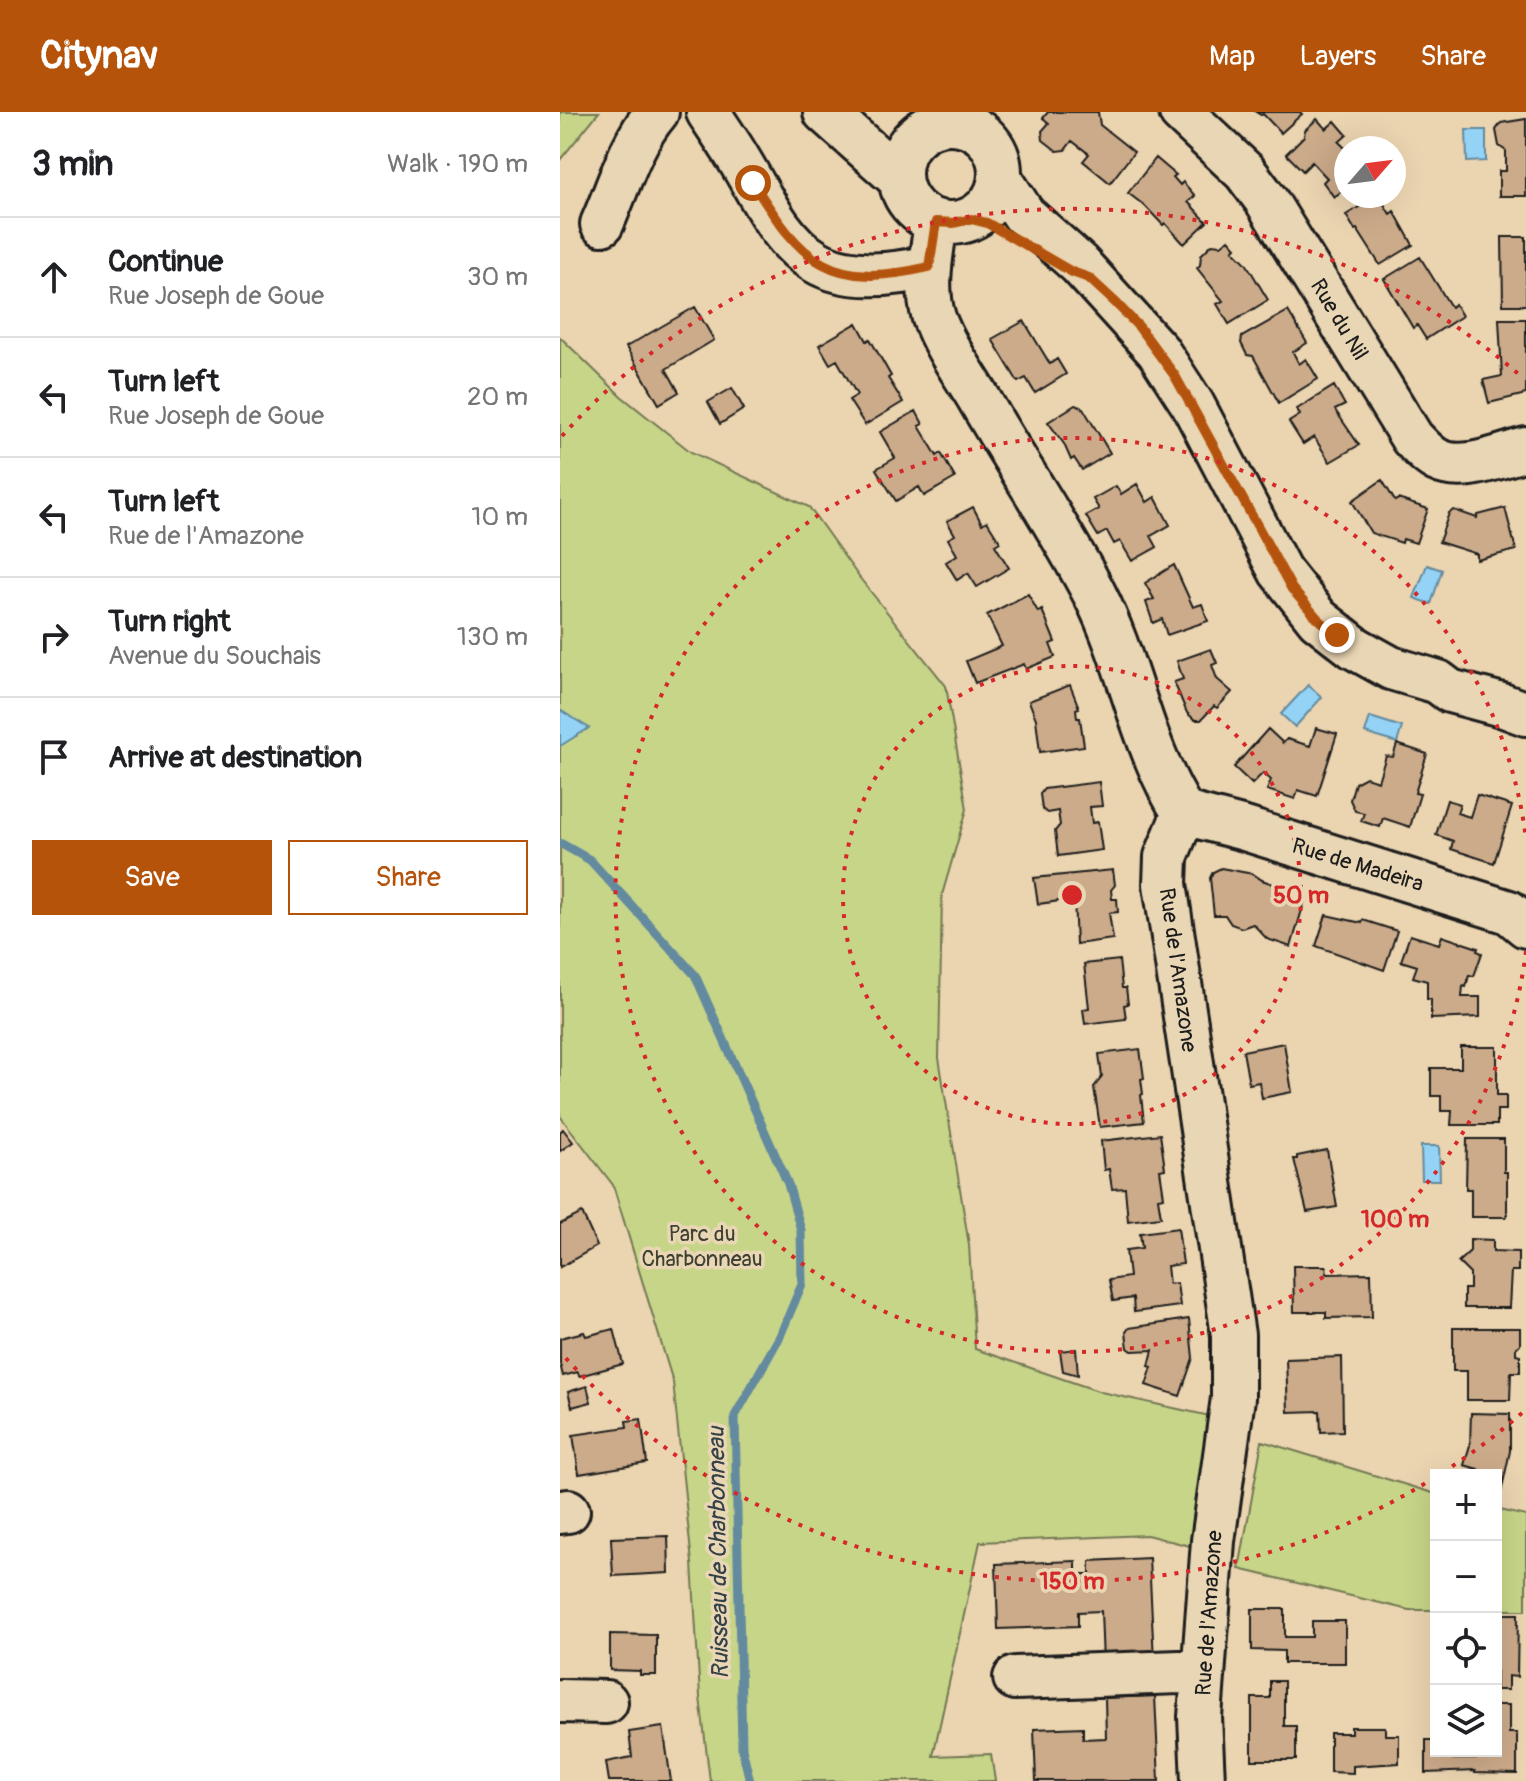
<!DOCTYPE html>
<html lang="en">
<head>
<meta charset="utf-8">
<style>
  :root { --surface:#fff; --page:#f6f6f6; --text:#202124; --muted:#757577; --line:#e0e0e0; --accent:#b45309 }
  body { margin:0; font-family:Pangolin,sans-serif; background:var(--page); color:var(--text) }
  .controls { position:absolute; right:24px; bottom:24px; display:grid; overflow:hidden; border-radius:0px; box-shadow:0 8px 32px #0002 }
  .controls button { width:72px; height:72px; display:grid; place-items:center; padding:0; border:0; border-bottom:2px solid var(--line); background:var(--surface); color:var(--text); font:40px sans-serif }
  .compass { position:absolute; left:774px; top:24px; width:72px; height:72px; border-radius:50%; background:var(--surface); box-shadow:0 8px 32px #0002; rotate:62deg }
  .stop { position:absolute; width:24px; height:24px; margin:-18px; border:6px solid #b45309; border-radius:50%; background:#fff }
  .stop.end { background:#b45309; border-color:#fff; box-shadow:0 2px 8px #0008 }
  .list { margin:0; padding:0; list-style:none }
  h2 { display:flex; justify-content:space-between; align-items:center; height:104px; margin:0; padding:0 32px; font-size:34px }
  h2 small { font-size:26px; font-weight:400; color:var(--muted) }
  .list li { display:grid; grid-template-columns:52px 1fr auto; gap:24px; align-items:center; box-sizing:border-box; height:120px; padding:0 32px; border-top:2px solid var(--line) }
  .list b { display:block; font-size:30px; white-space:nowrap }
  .list p { margin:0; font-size:26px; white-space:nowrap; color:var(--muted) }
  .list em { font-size:26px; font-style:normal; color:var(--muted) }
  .actions { display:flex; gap:16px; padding:24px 32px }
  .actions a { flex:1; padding:18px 0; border:2px solid var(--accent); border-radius:0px; text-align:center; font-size:28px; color:var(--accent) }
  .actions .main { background:var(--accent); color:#fff }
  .icon { flex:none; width:44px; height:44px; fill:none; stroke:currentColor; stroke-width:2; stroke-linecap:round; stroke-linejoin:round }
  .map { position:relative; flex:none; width:966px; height:1669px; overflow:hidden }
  header { display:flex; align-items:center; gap:48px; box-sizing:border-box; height:112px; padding:0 40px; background:var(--accent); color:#fff }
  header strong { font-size:38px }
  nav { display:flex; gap:44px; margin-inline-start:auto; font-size:28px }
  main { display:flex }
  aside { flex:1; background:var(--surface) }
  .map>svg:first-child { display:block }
  .green { fill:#c7d589; stroke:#727852; stroke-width:2 }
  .water { fill:#94d3f5; stroke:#648a9e; stroke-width:2 }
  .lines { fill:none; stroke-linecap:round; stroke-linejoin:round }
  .stream { stroke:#648a9e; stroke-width:9 }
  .building { fill:#ccab8a; stroke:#1c1c1c; stroke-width:2 }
  .minor-casing { stroke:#1c1c1c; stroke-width:48 }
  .minor { stroke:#e9d6b4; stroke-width:42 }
  .route { stroke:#b45309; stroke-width:10 }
  .ring { fill:none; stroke:#d62828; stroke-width:4; stroke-dasharray:4 8 }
  .labels { text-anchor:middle; stroke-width:7; stroke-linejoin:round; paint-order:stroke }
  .street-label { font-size:22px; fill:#1c1c1c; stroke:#e9d6b4 }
  .park-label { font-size:22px; fill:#3e4132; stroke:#e9d6b4 }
  .water-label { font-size:24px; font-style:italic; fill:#344147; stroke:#e9d6b4 }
  .centre { fill:#d62828; stroke:#e9d6b4; stroke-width:4 }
  .ring-label { font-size:24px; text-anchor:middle; font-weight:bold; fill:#d62828; stroke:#e9d6b4; stroke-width:7; stroke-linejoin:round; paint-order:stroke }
</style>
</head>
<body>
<header>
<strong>Citynav</strong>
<nav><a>Map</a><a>Layers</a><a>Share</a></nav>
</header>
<main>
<aside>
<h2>3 min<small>Walk · 190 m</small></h2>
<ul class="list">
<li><svg class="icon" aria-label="ahead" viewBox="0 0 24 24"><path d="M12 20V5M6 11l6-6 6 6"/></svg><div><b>Continue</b><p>Rue Joseph de Goue</p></div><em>30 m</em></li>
<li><svg class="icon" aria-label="left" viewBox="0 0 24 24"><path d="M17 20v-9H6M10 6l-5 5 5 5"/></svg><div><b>Turn left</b><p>Rue Joseph de Goue</p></div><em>20 m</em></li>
<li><svg class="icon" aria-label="left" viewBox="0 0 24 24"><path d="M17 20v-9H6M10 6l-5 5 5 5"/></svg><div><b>Turn left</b><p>Rue de l'Amazone</p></div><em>10 m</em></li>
<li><svg class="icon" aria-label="right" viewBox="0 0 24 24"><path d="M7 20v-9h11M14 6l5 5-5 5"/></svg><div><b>Turn right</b><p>Avenue du Souchais</p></div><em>130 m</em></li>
<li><svg class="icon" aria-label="arrive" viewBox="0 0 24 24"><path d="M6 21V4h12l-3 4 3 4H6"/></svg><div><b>Arrive at destination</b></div></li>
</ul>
<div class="actions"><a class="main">Save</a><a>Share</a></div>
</aside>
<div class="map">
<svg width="966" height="1669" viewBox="0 0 966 1669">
  <rect width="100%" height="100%" fill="#ebd4b0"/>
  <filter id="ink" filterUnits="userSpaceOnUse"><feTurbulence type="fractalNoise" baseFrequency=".0125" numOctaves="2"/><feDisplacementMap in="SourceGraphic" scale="16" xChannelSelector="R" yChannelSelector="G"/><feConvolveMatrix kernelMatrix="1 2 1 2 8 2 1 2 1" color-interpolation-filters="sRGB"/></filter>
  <g filter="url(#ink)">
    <path class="green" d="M0,0H39L0,48Z
      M0,225L61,284L131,340L249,395L299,465L386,574L407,697L382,783L379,946L409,1133L415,1237L541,1280L650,1304L630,1434L587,1423L420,1430L373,1644L431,1642L435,1669H150L140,1585L132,1451L113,1270L53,1073L0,1004Z
      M702,1329L876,1382V1498H849L679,1457Z
      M936,1397L966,1404V1498H936Z"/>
    <path class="water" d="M906,18H926V49L907,50Z
      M867,453L882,458L871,492L854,486Z
      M748,573L762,585L735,615L721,602Z
      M0,598L29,616L0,634Z
      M810,605L842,615L837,631L805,621Z
      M861,1034H879L880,1068H862Z"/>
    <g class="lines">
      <path class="stream" d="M0,731L30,748L135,863L228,1072L241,1118L242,1172L220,1224L175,1304L182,1636L190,1669"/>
    </g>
    <path class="building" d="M488,0H538L540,13L574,40L550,71L523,49L529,42L512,29L505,38L497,39L483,28L482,19L489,11L483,6Z
      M696,0H740L742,2L721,21L703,2L701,3Z
      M757,7L766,17L775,9L787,23L779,30L786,37V76L774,85L763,70L767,66L752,50L743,59L726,42L744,24L745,18Z
      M966,7V84H939V59H946V39L939,34L936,18L941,11Z
      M596,46L616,63L613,65L620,73L623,70L635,84L628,90L647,110L624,132L605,111L603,113L585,94L568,81Z
      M817,84H819L830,102L834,99L853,133L820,153L797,117L795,118L786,103Z
      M942,125H966V193H943Z
      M669,127L676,135L673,138L686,151L708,188L669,212L657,192L663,189L637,156L640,153L641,143L652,132L661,133Z
      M860,145L891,195L895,192L902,204L866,227L857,213L853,216L824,167Z
      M135,195L154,228L106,257L119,280L99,292L66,235Z
      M728,199L747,231L733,240L739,252L746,247L758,267L719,291L693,244L687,243L681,231L682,225Z
      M939,207H966V282L929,291L923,268L942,264Z
      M464,209L490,252L497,247L506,262L475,281L466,266L458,270L432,227Z
      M297,211L307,229L310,227L331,264L328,266L343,290L305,313L289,288L297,283L277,248L270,252L259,233Z
      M774,274L785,293L775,298L799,333L770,350L754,325L743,332L729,310L740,303L737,297Z
      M172,276L184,297L160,312L148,290Z
      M515,293L523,296L550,341L522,358L514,346L511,348L504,332L488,310Z
      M356,299L363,312L359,314L377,344L381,341L395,366L364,384L359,375L336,389L316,357L335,346L320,320Z
      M822,368L835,389L838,387L868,397L856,431L843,427L842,431L811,421L792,389Z
      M577,372L587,390L595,385L610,413L591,424L597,435L572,449L560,429L554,432L547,419L538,424L526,404L539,397L533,387L556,374L561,382Z
      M413,395L422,412L427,409L440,430L435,433L449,456L417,475L408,461L397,468L386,450L397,443L388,427L395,423L387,409Z
      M945,396L956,438L917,448V442L879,430L889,401L894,398L917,406L918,403Z
      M614,453L633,495L642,492L648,509L607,523L602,507L593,511L586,490L594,487L585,471Z
      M468,482L478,500L482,498L495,530L490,532L495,545L466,557L464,552L415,571L406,549L442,534L427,503Z
      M651,537L657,551L652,553L657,567L672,580L657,596L654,594L641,608H635L627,601L614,570L623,567L617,549Z
      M510,573L519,596L516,597L517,606H520L524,634L480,640L476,607L469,589Z
      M756,616L777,622L757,684L738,678L735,687L707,678L711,668L703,661L692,672L674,655L708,617L723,631L727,627L750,634Z
      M837,632L867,642L855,681L860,682L850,715L823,706L820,715L801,709L804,701L795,699L790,688L795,671L806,665L818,669L826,644L833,645Z
      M539,670L542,694L530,695L532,711L538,710L542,738L498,744L495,719L500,713L498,699L487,701L482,697L480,682L484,677Z
      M917,683L952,694L934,751L891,737L893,729L876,723L887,688L900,692L897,701L910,705Z
      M661,756L693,762L702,768L719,774L716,783L744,791L731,835L707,827L693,812L682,816L671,812L665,803H654L650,766L653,760Z
      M553,758L555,773L551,778L552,787H557L558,800L549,801L553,827L516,832L514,787L478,792L474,766Z
      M766,803L802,811L803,808L837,819L824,858L756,834Z
      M850,823L879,832L882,824L918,836L917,839L922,841L914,864L909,863L906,875L903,874L902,885H920V905L871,907V887H867V869L853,865L857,854L841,849Z
      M559,848L562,876H566L568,892L564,893L566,907L525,912L523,897L529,896L524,852Z
      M724,931L732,980L702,986L699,970L689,972L683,939Z
      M901,935H937V983H946V998H937V1013H891L892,999H881V984H871V956H901Z
      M580,937L584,966L581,967L583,982L581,983L584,1010L540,1015L534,975L542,965L539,942Z
      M3,1017L13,1030L0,1039V1020Z
      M600,1022L605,1057L600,1058L604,1085L598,1086L601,1105L568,1109L565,1076L552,1077L549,1057L544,1058L541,1029Z
      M907,1027H944V1060H947V1105H911V1077H906Z
      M767,1038L777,1095L747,1100L734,1047H737V1044Z
      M22,1101L37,1134L0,1155V1112Z
      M618,1116L623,1152L607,1154L609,1172L617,1171L620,1194L574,1200L573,1186L553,1189L549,1168L569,1165L566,1138L582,1136L580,1121Z
      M910,1127L933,1128V1139L958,1140V1159H951L949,1196H904V1177H910V1162L898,1150L910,1139Z
      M733,1154H766L767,1162L811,1161L812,1205L766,1206V1200H734Z
      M629,1207L633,1246L620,1284L586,1273L592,1255L589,1254L593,1238L572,1239L568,1236L566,1220L569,1216Z
      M893,1216H960V1232L956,1236V1242L960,1243V1260H951L950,1288H907V1259H893Z
      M54,1217L63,1252L23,1263L19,1264L18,1260L3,1264L0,1252V1226L24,1220L26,1224Z
      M516,1237L518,1263L503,1259L500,1239Z
      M782,1245L783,1319L761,1320L760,1299L728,1300L726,1247Z
      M27,1274L31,1290L12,1295L8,1280Z
      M911,1301L950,1302V1339L941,1381L936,1379V1363H916L918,1357L904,1353L910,1333Z
      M81,1307L87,1351L19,1362L13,1323L67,1315L66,1309Z
      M108,1424L109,1461L53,1464L51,1426Z
      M589,1446L594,1548L543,1550L541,1499L518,1500V1514L438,1517L436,1452L516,1449V1462H530V1449Z
      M692,1497H725V1525H752V1509H785V1551H724V1539L692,1538Z
      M936,1502H958L957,1565L948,1564V1578H936Z
      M50,1522L96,1523V1563H80V1559L50,1558Z
      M710,1569H724V1614H736V1648H692V1586H710Z
      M595,1584L599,1669H476L474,1617L523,1615V1627L546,1626L545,1586Z
      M936,1593H949V1621H957V1662L915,1661V1659L866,1661V1628H876V1639H893V1647H916V1639H936Z
      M103,1615L111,1669H49L46,1650L72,1645L69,1620Z
      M791,1615H825V1623H839V1651L793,1654V1661L770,1660V1621H791Z"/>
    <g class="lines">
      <g class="minor-casing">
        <path id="minor" d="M148,0C158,15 169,31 178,46C200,81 219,128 255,149C288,169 334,163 369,155
          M265,0L339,66
          M621,0L685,60L706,88L852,326C859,333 867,343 877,348C903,361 940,344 966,337
          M340 61a50 50 0 1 1 100 0a50 50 0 1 1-100 0Z
          M440,66L464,103L519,152L598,239L633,293L720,459L758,507L795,536L831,556L878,570L890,579L942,593L966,602
          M376,110C372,142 364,174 374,206C384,234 403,260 418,285C456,352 500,415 535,483C571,554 581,634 624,701L606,745L605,772L673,1223V1286L653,1429L640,1605L643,1669
          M42,112C58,76 71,30 97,0
          M624,701L685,717L949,800L966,814
          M0,1400L8,1399
          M455,1566L620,1560L643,1564
          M0,1589L46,1590"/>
      </g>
      <use href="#minor" class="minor"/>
    </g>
  </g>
  <g class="lines" filter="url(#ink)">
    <path class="route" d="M193,71C243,151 270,178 369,155L376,110L394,111L411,107L427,111L512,160L529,166L556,191L579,215L615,264L732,477L758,507L777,523"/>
  </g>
  <g class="ring">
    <circle cx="512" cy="783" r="229"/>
    <path d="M966 839A457 457 0 1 1 966 727"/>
    <path d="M962 1301A686 686 0 0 1 2 1242M2 324A686 686 0 0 1 962 265"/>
  </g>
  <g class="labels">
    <g class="street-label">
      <text transform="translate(780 207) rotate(59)" y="8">Rue du Nil</text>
      <text transform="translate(798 752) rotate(17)" y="8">Rue de Madeira</text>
      <text transform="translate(619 858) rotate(82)" y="8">Rue de l'Amazone</text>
      <text transform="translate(648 1501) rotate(-86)" y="8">Rue de l'Amazone</text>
    </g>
    <g class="park-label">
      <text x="142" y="1129">Parc du<tspan x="142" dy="25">Charbonneau</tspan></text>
    </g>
    <g class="water-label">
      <text transform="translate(158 1441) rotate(-91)" y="8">Ruisseau de Charbonneau</text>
    </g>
  </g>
  <circle cx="512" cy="783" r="12" class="centre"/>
  <g class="ring-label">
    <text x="741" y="791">50 m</text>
    <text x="835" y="1115">100 m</text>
    <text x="512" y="1477">150 m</text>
  </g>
</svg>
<div class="controls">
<button>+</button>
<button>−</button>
<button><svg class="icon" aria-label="locate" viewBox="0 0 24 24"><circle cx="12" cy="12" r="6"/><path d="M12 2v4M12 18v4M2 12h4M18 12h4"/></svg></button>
<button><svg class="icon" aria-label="layers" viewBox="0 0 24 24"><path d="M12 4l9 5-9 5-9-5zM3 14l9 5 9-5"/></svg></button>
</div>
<svg class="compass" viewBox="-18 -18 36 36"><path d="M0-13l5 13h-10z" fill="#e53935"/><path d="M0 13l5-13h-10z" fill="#757577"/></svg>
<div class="stop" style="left:193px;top:71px"></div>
<div class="stop end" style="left:777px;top:523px"></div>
</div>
</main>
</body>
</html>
